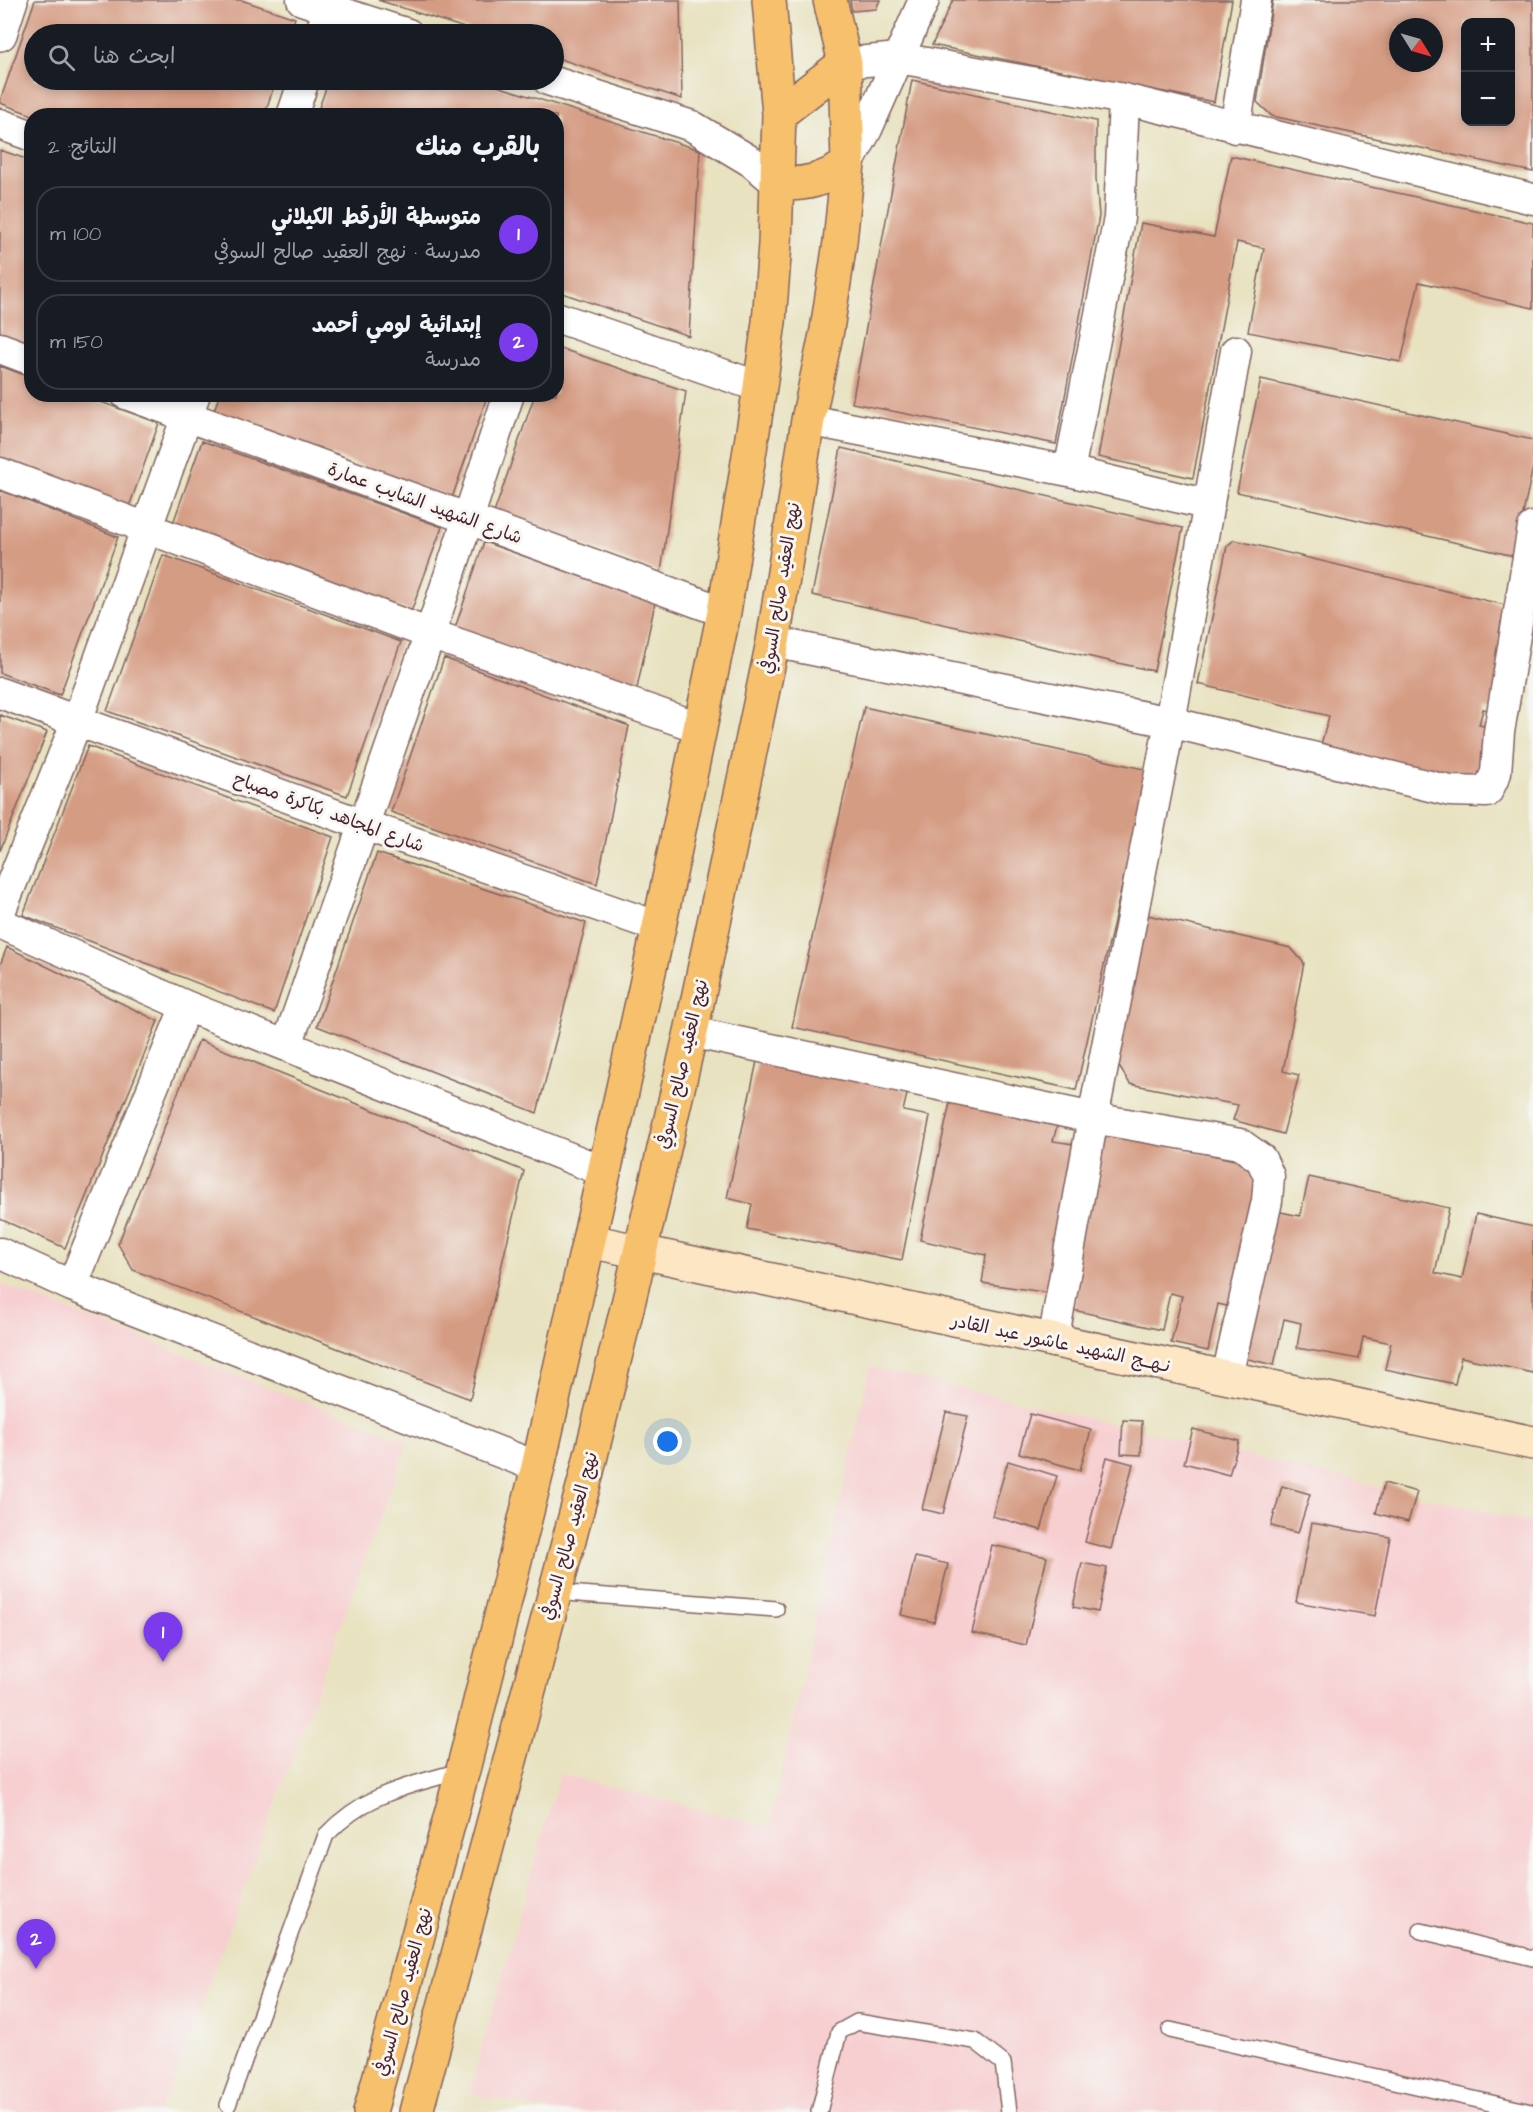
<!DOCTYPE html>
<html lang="ar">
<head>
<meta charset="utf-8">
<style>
  :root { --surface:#171b24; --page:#20242c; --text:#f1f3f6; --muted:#9ea1a6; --line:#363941; --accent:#7c3aed }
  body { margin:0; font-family:"Architects Daughter","Playpen Sans Arabic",sans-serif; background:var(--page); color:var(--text); direction:rtl }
  .controls { position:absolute; right:18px; top:18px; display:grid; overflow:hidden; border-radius:12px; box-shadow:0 3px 9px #0003 }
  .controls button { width:54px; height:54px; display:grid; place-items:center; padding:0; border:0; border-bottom:2px solid var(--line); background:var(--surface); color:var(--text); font:30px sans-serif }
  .compass { position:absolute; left:1389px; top:18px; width:54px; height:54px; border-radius:50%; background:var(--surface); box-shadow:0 3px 9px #0003; rotate:127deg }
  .you { position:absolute; left:668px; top:1442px; width:21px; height:21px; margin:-15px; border:4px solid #fff; border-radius:50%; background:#1a73e8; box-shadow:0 0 0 9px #1a73e833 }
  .badge { display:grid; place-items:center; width:39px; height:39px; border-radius:50%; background:var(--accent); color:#fff; font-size:20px; font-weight:700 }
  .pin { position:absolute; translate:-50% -50px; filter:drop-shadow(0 2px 3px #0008) }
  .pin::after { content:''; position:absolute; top:32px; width:21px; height:18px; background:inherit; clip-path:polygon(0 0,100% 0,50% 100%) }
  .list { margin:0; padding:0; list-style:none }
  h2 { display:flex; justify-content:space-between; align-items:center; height:78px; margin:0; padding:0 24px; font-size:26px }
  h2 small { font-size:20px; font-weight:400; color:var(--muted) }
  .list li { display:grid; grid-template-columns:39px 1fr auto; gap:18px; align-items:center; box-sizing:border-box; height:96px; margin:0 12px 12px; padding:0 12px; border:2px solid var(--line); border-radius:24px }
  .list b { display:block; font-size:22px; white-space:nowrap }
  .list p { margin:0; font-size:20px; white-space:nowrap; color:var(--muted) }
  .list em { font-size:20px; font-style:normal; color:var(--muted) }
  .icon { flex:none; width:33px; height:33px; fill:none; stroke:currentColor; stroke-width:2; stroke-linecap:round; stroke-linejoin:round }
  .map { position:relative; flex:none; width:1533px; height:2112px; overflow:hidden; direction:ltr }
  .search { position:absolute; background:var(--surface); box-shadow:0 3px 9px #0003; left:24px; top:24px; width:540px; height:66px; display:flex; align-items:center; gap:15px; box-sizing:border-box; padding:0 21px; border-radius:33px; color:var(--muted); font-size:22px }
  .panel { position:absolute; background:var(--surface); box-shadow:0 3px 9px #0003; left:24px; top:108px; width:540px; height:294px; border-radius:24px; direction:rtl }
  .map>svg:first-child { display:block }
  .built { fill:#f7cfd1 }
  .building { fill:#d59c84; fill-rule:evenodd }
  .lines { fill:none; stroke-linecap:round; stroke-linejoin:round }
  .service-casing { stroke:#81635f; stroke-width:18 }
  .minor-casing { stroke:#81635f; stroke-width:33 }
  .tertiary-casing { stroke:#81635f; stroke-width:36 }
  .secondary-casing { stroke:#81635f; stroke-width:36 }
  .primary-casing { stroke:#81635f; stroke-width:36 }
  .service { stroke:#fff; stroke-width:15 }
  .minor { stroke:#fff; stroke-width:30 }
  .tertiary { stroke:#fff; stroke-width:33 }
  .secondary { stroke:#fce6c4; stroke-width:33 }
  .primary { stroke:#f7c06c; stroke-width:33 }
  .labels { text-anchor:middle; stroke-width:6; stroke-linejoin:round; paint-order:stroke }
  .street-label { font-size:18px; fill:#4a1f2b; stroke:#f6f6f2 }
</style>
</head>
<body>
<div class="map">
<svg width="1533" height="2112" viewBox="0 0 1533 2112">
  <rect width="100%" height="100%" fill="#f6f6f2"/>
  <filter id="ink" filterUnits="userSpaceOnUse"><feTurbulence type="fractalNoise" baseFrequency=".0167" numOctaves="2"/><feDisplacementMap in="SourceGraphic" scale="12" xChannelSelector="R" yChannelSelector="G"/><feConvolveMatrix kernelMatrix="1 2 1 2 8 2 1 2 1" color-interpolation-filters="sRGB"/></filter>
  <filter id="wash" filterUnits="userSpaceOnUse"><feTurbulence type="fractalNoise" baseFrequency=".008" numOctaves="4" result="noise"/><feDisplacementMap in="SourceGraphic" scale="24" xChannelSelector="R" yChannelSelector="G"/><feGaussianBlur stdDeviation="1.35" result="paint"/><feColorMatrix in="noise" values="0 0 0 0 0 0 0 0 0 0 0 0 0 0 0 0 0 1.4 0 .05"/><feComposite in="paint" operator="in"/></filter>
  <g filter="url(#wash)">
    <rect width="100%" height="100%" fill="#e8e2c0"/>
    <path class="built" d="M0,1284L408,1441L172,2086L158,2112H0Z
      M870,1367L1533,1523V2112H555L469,2093L560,1774L770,1827Z"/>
    <g id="blocks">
      <path class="building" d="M35,0H241L295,18L290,34H34V80H276L264,116H35L0,103V101Z
        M378,0H680L682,99L554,57V34H483Z
        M850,0H880L876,9L852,11Z
        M953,0H1232L1214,102L932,45Z
        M1273,0H1533V172L1272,116L1257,102ZM1466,22H1510V122H1466ZM1398,27H1434V63H1398Z
        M329,80H478L700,150L689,336L556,291V116H316Z
        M912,80L1096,121V178L1099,216L1056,444L852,403Z
        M0,150L32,161V347L0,336Z
        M1231,156L1533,223V308L1419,282L1401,362L1248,332L1264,248L1237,242L1193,478L1098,457L1141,223L1214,237Z
        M556,347L686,391L661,573L494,513L535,394H556Z
        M0,366L32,378V394H79L159,423L129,507L0,459Z
        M1261,379L1533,440V467L1514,556L1237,492Z
        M220,394H488L452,498L213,413Z
        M202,441L442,527L411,612L172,526Z
        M841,448L1183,528L1154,671L812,595Z
        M0,490L118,537L60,695L0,673Z
        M1234,540L1505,605L1499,632L1511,635L1491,711L1483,709L1479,725L1496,729L1480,790L1320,748L1329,716L1198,684L1227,546Z
        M484,542L655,603L636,693L455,628Z
        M163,555L401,642L347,796L107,711Z
        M444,658L629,726L597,884L391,812Z
        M864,707L1148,770L1076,1090L792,1027Z
        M0,715L47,732L0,851Z
        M88,746L333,837L274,1013L23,915Z
        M377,853L586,923L537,1113L317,1026Z
        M1143,914L1291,948L1304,963L1283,1071L1299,1075L1283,1134L1233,1120L1238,1105L1130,1084L1115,1060Z
        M7,947L158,1021L65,1248L0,1219V965Z
        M199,1040L524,1171L470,1399L133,1270L118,1244Z
        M758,1057L908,1090L903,1111L930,1116L902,1260L747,1229L752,1204L727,1198Z
        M951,1098L1058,1122L1053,1141L1073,1144L1050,1293L982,1283L986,1255L920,1240Z
        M1102,1131L1271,1168L1240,1309L1218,1304L1208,1351L1171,1343L1182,1296L1170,1293L1162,1330L1073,1310L1081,1274L1072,1272Z
        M1309,1177L1449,1208L1435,1273L1462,1279L1476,1214L1533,1227V1373L1461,1357L1455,1384L1385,1369L1391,1343L1363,1337L1359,1359L1297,1348L1301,1323L1284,1319L1274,1365L1239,1357L1271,1210L1300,1216Z
        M946,1412L968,1416L943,1514L922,1509Z
        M1030,1414L1091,1430L1080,1470L1019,1453Z
        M1123,1420L1142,1421L1141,1455L1121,1454Z
        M1193,1429L1239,1441L1229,1475L1184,1463Z
        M1107,1457L1133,1464L1111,1549L1085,1542Z
        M1008,1461L1057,1476L1041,1530L992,1516Z
        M1384,1483L1417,1492L1408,1522L1376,1513Z
        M1282,1486L1310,1494L1298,1533L1271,1526Z
        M1312,1523L1390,1537L1375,1616L1296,1602Z
        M992,1545L1047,1557L1026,1645L972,1633Z
        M915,1557L948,1564L934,1622L901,1615Z
        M1082,1563L1107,1568L1098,1612L1073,1607Z"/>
    </g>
  </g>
  <g filter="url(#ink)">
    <use href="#blocks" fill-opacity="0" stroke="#81635f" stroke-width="1.5"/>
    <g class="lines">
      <g class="service-casing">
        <path id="service" d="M554,1592L776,1609
          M1421,1931L1533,1958
          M1170,2030L1531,2112
          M228,2105L326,1835C367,1792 409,1786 463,1770
          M819,2112L839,2032L857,2022L975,2041L1003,2063L1009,2112"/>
      </g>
      <g class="minor-casing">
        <path id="minor" d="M302,0L408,34
          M320,34L332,0
          M845,63L899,58L1124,99L1533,199
          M548,80L692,126L752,162L777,183
          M292,116L304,80
          M0,124L32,136
          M1235,128L1256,0
          M848,164L867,129L924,0
          M556,317L760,387
          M0,348L32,360
          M1236,351L1170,722L1450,791L1487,792L1496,773L1499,732L1533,527
          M126,394L724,612
          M808,420L1069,471L1209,505
          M1069,471L1119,218L1124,99
          M0,473L430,634L701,728
          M773,642L1170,722L1093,1118L1053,1342
          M0,693L364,825L659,927
          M0,912L77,721L195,394
          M0,923L186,1006L603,1171
          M691,1032L1093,1118L1240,1144L1261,1159L1269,1176L1267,1201L1227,1376
          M287,1045L430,634L509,394
          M0,1253L72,1286L538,1467
          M72,1286L186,1006"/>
      </g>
      <g class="tertiary-casing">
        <path id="tertiary" d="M0,34L11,0"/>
      </g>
      <g class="secondary-casing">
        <path id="secondary" d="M590,1241L1533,1443"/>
      </g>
      <g class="primary-casing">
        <path id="primary" d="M779,114L845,63
          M777,183C804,186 825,180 848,164
          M370,2112L463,1770L538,1467L659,927L724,612L760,387L769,322L775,244L779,114L769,0
          M416,2112L585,1480L629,1300L691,1032L773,642L808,420L827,330L840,242L848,164L845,63L830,0"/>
      </g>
      <use href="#service" class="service"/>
      <use href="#minor" class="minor"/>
      <use href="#tertiary" class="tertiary"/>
      <use href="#secondary" class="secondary"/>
      <use href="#primary" class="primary"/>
    </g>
  </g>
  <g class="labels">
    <g class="street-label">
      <text transform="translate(425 503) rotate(20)" y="6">شارع الشهيد الشايب عمارة</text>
      <text transform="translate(780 588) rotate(-81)" y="6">نهج العقيد صالح السوفي</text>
      <text transform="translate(329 812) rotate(20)" y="6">شارع المجاهد بكاكرة مصباح</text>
      <text transform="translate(682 1064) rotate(-77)" y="6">نهج العقيد صالح السوفي</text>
      <text transform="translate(1061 1343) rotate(12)" y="6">نـهــج الشهيد عاشور عبد القادر</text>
      <text transform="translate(569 1536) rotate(-75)" y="6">نهج العقيد صالح السوفي</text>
      <text transform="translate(403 1992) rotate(-75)" y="6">نهج العقيد صالح السوفي</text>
    </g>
  </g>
</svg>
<div class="controls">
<button>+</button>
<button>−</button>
</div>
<svg class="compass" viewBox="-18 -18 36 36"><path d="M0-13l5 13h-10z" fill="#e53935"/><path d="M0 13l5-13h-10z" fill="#9ea1a6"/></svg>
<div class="you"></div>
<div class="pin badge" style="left:163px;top:1662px">1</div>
<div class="pin badge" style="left:36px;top:1969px">2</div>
<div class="search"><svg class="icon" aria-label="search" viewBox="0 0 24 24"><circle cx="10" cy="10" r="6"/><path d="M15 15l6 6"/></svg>ابحث هنا</div>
<section class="panel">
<h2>بالقرب منك<small>النتائج: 2</small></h2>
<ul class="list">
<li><span class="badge">1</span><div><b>متوسطة الأرقط الكيلاني</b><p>مدرسة · نهج العقيد صالح السوفي</p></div><em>100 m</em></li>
<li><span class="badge">2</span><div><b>إبتدائية لومي أحمد</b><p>مدرسة</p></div><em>150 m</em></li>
</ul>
</section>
</div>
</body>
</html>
